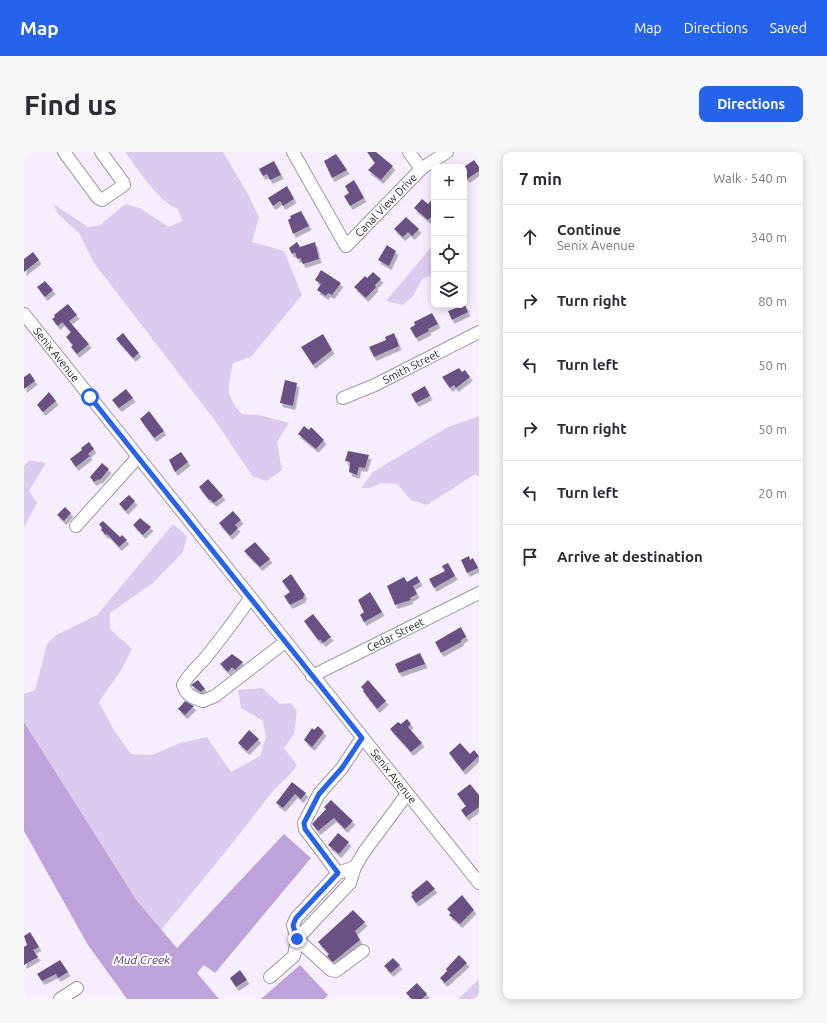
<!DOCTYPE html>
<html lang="en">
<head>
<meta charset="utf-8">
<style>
  :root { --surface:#fff; --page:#f7f7f7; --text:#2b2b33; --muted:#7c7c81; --line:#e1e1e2; --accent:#2563eb }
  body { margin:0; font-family:Ubuntu,sans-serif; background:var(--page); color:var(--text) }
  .controls { position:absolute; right:12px; top:12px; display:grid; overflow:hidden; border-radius:8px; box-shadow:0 2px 10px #0003 }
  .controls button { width:36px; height:36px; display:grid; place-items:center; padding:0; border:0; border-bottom:1px solid var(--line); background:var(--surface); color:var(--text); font:20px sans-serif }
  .stop { position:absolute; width:12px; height:12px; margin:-9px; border:3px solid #2563eb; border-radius:50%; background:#fff }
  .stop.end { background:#2563eb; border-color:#fff; box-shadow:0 1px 4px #0008 }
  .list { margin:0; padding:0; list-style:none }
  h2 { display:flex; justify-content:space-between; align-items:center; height:52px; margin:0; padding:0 16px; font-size:17px }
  h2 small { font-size:13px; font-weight:400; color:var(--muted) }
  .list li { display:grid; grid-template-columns:26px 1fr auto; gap:12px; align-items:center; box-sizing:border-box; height:64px; padding:0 16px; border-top:1px solid var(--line) }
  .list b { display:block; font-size:15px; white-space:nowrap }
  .list p { margin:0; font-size:13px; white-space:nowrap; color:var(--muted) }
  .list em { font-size:13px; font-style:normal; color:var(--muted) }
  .icon { flex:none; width:22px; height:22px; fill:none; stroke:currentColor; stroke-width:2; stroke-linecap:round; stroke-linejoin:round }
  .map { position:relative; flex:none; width:455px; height:847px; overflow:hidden; border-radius:8px }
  header { display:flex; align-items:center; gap:24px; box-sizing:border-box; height:56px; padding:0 20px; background:var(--accent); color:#fff }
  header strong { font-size:19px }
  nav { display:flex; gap:22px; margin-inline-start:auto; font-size:14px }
  .intro { display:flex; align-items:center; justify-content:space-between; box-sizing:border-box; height:96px; padding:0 24px }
  h1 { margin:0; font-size:28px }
  .button { padding:10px 18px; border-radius:8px; background:var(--accent); color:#fff; font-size:14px; font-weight:700 }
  main { display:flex; gap:24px; padding:0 24px }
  aside { flex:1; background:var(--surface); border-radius:8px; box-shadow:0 2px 10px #0003 }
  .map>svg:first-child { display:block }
  .green { fill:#dccbef }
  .water { fill:#bea2da }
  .building { fill:#6b5184; filter:url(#shadow) }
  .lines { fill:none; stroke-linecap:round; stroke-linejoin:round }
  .minor-casing { stroke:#9e97a6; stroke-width:14 }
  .minor { stroke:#fff; stroke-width:12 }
  .route { stroke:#2563eb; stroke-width:5 }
  .labels { text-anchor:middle; stroke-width:4; stroke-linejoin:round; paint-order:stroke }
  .street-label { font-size:11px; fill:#29262c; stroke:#fff }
  .water-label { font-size:12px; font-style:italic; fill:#5b367a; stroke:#fff }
</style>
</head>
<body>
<header>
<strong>Map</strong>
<nav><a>Map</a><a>Directions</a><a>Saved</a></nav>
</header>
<div class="intro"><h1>Find us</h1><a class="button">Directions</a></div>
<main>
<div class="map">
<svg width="455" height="847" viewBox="0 0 455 847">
  <defs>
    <filter id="shadow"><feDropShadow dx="2.5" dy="4" stdDeviation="0" flood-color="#0004"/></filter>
  </defs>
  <rect width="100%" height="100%" fill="#f6eeff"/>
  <path class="green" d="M101,0H199L224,42L235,65L228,90L260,99L278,143L227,205L209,211C204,236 200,242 218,262L235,263L265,271L253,290L258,318L243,329L229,325L192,270L70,111L55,81L35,63L28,51L64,75L76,73L101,52L116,56L145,75L158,69L154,57C134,50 114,17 101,0Z
    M410,92V122L398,127L389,144L379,153L362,149Z
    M455,264V325L451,322L403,353L387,348L373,332L358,331L346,336H337L349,320L422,276Z
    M5,308L22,311L5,339L13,351L0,375V314Z
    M149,372L163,384L159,400L129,431L86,461V477L108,497L98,517L75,550L91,580L107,602L128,603L156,591L183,585L207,620L236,604L242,585L239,569L217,556L214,538L238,536L256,552L267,551L273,559L270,582L260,596L273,613C265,626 254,632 245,644C210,690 174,734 137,778L113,749L0,570V542L11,538L23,492L32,483L73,463Z
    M455,827V847H434Z"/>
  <path class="water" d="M0,570L113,749L153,796L260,682L287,706L191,821L180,813L173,821L195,847H103L64,793L0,679Z
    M276,813L304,843L300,847H237Z"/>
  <path class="building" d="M343,0H352L369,14L357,28L344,18L351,11Z
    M312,2L323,18L308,26L300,9Z
    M450,8L455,15V19L443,27L440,23V15Z
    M250,9L257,23L246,28L243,22L239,24L235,17Z
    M330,28L340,46L326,54L320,44L325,41L321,34Z
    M263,34L270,47L259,54L256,49L249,54L244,46Z
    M410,45V62L404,68L390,56L398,47L404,52Z
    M277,59L285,74L269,82L264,68L267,66L266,64Z
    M382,65L395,77L388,84L384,80L379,85L370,77Z
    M273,90L276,95L291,90L295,107L279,112L276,106L273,107L271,100L268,102L265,96Z
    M363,93L372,99L365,114L354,108Z
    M9,100L15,108L0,120V107Z
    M297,118L317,131L308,143L304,141L302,144L293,138L297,132L291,128Z
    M349,120L357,127L351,133L352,135L342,146L330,135L341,124L343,126Z
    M21,129L29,138L21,145L13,135Z
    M440,151L444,160L428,168L424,159L440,153Z
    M44,152L53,163L45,169L65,192L53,202L47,195L49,193L42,185L47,180L38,170L34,174L28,167L31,165L30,163Z
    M408,161L414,172L404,177L405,179L392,186L386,176L391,173L390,170Z
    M99,181L115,201L109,206L92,187Z
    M370,181L375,194L350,205L345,195L362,188L361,185Z
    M299,182L308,198L289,213L277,195Z
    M435,216L438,220L441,218L446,225L432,236L430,233L426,236L418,225Z
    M6,221L11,229L0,237V225Z
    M261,228L273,231L269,254L256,251Z
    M401,234L406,244L392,251L387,242Z
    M102,237L109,246L95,256L88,248Z
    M25,240L32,249L19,260L13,253Z
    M125,259L140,279L130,286L116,267Z
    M280,274L285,278L287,275L300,288L292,297L274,282Z
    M65,290L70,297L64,302L66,304L52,315L46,307L58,298L57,296Z
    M324,299L345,303L341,316L335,315L333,323L325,320L326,310L321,309Z
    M157,300L164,310L151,320L145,308Z
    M78,311L85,317L76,328L75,327L70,330L66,325Z
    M184,327L199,344L190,351L186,347L185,348L175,335Z
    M105,343L111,349L102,359L95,352Z
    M41,355L47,361L40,369L33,363Z
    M209,359L217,368L211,373L214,376L206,384L195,371Z
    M116,366L127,375L119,383L109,373Z
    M79,369L96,385L98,383L103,388L95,395L83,382L82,383L77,378L78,376L75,372Z
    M231,390L246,407L236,415L220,399Z
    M445,404L446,408L449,406L454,416L443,421L437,408Z
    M424,411L431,424L410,436L405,427L421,419L418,414Z
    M267,422L281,443L279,445L280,446L266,453L260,444L266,440L258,429Z
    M393,424L396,430L389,434L393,442L386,446L387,448L371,453L363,434L380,425L383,430Z
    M346,440L358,460L340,470L336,463L340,460L334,448Z
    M289,462L307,485L299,491L296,487L295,489L280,469Z
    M437,475L442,485L437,488V490L417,501L411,490Z
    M396,501L401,512L375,521L371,512Z
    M208,502L219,510L211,518L208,515L204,520L196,512Z
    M174,528L181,537L177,540L167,533Z
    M344,528L362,549L353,557L339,539L340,538L337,535Z
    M161,549L170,554L161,563L154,557Z
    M383,567L387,572L384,575L398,591L387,600L366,577L374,570L377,572Z
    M294,574L300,580L288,595L280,588L288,576L290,578Z
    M225,578L235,587L223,599L214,591Z
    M436,591L446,602L450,598L455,604L439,619L425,601Z
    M268,630L282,641L277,647L271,642L259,656L252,651Z
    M446,632L455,643V655L442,665L437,658L442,654L433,642Z
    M307,648L329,669L321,677L310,666L294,679L288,672L302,657L300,655Z
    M314,681L325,690L315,702L304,693Z
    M403,728L411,737L392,751L387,744L389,743L387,741Z
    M438,743L450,758L436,772L425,763L427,761L423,757Z
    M329,758L341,770L331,779L336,788L309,810L303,804L305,802L294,790Z
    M6,780L15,795L9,798L14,805L0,813V795L3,793L0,784Z
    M435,803L443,811L421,831L416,826L423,819L422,817Z
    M369,806L376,813L367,821L360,814Z
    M36,808L44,820L34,826L32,822L18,829L13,822Z
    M216,818L223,828L212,835L206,826Z
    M393,831L403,842L398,847H388L382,841Z"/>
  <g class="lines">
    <g class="minor-casing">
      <g id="minor">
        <path d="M40,0L74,46L78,48L100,33L99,30L77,0"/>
        <path id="s1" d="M269,0L322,94L397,17L423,0"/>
        <path d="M385,0L397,17"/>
        <path id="s2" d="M0,162L455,731"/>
        <path id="s3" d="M319,246L351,233L455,180"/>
        <path d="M52,374L114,305"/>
        <path d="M226,446C213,466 198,485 183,504C175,514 165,521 159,533C162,543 169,546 179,549L191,544L261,490"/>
        <path id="s4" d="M288,524L455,441"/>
        <path d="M331,715L314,721L272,766L269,773L273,787L307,818L312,819L339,799"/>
        <path d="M314,721L281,677L280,671L295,642L318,616L338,586"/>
        <path d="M246,825L270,804L273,787L326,731L331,715L340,700L383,642"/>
        <path d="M36,847L53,836"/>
      </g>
    </g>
    <use href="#minor" class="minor"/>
  </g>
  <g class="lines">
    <path class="route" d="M66,245L338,586L318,616L295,642L280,671L281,677L314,721L272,766L269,773L273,787"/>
  </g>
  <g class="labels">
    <g class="street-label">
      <text dy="4" stroke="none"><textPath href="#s1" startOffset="165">Canal View Drive</textPath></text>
      <text dy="4" stroke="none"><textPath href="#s2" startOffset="52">Senix Avenue</textPath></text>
      <text dy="4" stroke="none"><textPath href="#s3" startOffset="75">Smith Street</textPath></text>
      <text dy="4" stroke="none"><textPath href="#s4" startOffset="93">Cedar Street</textPath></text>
      <text dy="4" stroke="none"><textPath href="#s2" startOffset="592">Senix Avenue</textPath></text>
    </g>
    <g class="water-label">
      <text x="118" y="812">Mud Creek</text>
    </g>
  </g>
</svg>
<div class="controls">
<button>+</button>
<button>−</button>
<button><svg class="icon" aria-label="locate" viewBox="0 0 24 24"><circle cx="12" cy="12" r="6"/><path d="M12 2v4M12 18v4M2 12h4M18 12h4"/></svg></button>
<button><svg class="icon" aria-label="layers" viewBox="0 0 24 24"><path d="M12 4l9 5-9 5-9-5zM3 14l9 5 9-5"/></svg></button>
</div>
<div class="stop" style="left:66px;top:245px"></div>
<div class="stop end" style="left:273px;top:787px"></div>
</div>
<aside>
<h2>7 min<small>Walk · 540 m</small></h2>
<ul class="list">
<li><svg class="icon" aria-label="ahead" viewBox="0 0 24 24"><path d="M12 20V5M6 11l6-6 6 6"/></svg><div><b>Continue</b><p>Senix Avenue</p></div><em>340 m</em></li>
<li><svg class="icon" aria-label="right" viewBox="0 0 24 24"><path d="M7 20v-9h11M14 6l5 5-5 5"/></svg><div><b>Turn right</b></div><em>80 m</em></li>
<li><svg class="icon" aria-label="left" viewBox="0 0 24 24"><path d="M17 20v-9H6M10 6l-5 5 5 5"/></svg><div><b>Turn left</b></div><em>50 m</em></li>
<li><svg class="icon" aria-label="right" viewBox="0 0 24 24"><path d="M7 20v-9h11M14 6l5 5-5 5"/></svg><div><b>Turn right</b></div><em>50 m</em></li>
<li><svg class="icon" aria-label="left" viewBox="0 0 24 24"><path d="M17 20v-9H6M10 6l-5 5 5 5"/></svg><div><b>Turn left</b></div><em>20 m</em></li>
<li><svg class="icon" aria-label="arrive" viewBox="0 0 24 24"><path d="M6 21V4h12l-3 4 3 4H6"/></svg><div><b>Arrive at destination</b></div></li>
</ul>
</aside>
</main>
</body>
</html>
